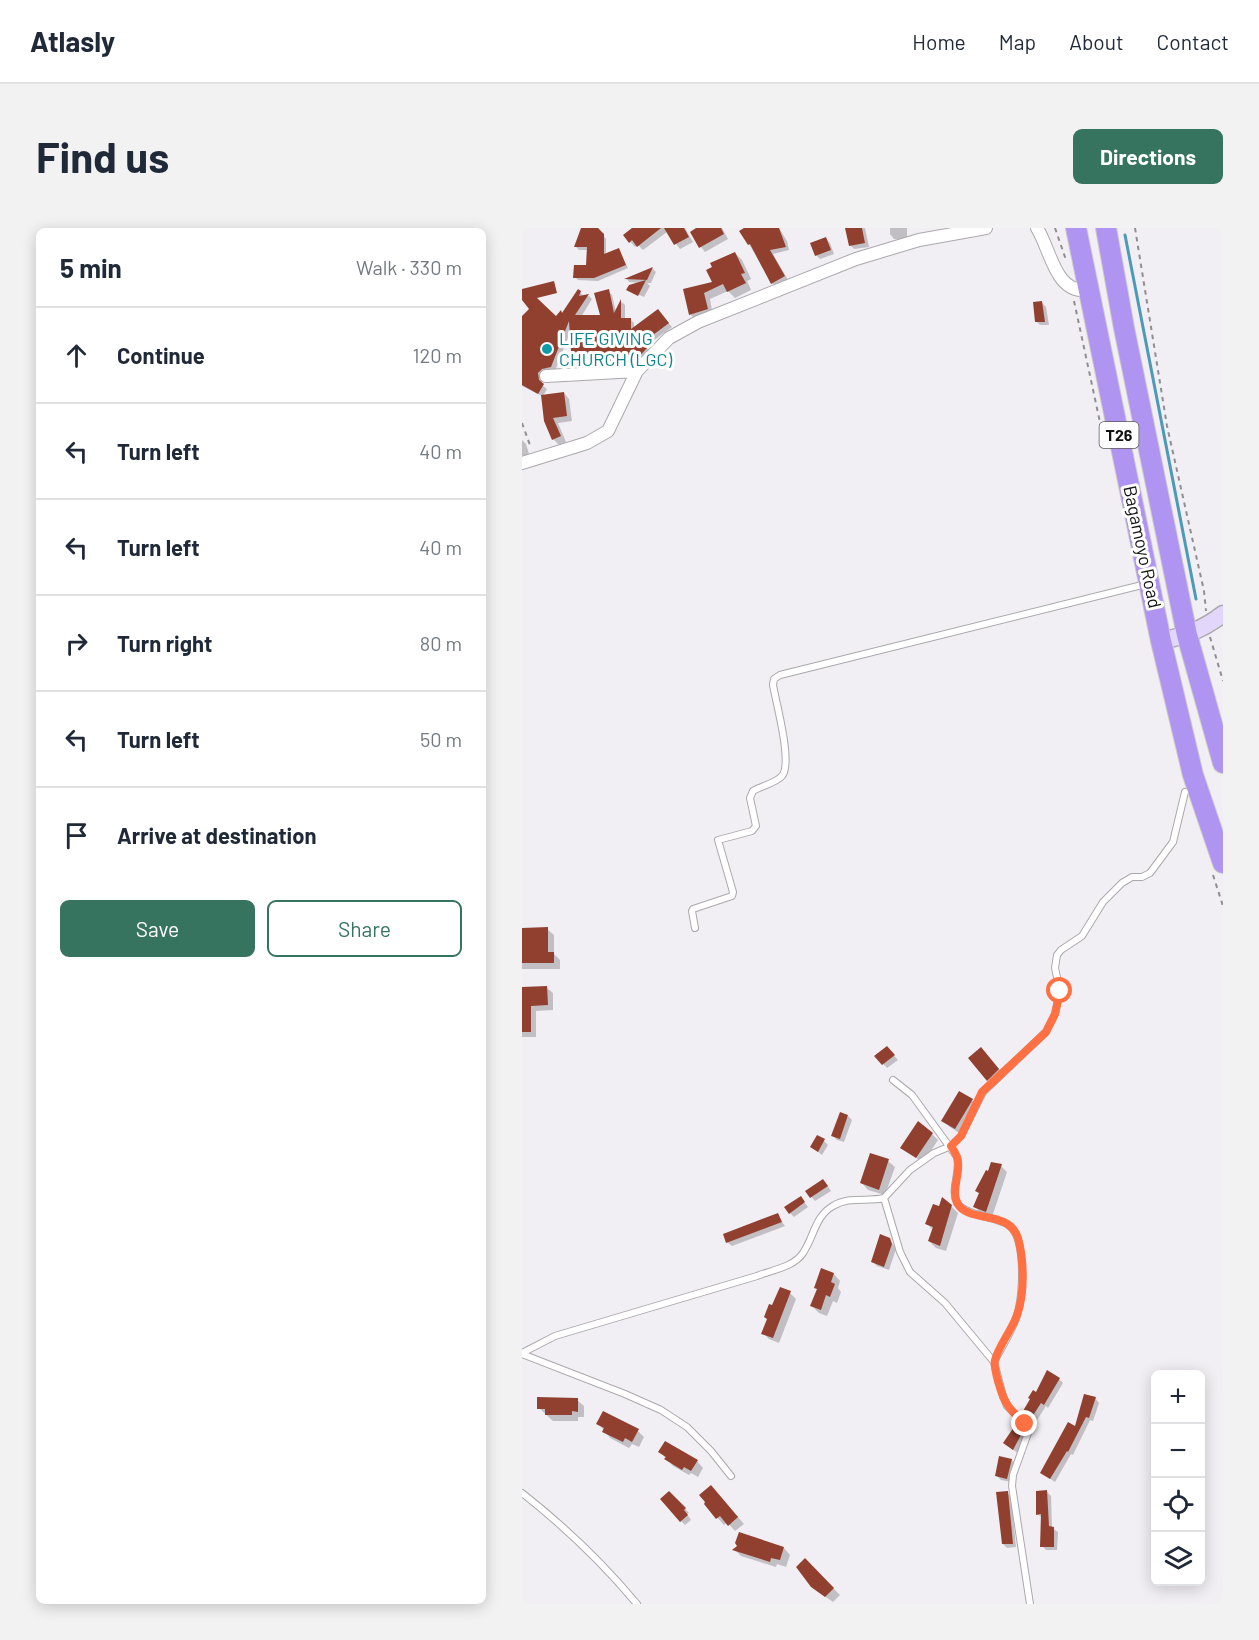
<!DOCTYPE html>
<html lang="en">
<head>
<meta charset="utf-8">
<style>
  :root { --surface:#fff; --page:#f2f2f3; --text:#1f2937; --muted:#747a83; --line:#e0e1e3; --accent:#377460 }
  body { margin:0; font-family:Barlow,sans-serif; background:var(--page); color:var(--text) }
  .controls { position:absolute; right:18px; bottom:18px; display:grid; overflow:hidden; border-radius:9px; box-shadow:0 3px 15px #0003 }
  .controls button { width:54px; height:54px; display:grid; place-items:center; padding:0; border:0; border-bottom:2px solid var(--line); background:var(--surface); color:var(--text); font:30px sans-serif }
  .stop { position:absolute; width:18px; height:18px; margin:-14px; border:4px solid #ff7043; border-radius:50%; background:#fff }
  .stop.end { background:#ff7043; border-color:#fff; box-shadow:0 2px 6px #0008 }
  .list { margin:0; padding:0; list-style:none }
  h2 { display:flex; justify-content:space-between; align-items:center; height:78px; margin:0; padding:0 24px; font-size:26px }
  h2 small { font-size:20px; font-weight:400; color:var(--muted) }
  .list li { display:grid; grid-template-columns:39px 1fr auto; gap:18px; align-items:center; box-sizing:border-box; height:96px; padding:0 24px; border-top:2px solid var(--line) }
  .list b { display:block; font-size:22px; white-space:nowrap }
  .list em { font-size:20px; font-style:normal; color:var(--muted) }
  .actions { display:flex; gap:12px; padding:18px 24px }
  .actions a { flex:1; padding:14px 0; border:2px solid var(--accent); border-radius:9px; text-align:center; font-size:21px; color:var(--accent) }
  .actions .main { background:var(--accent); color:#fff }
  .icon { flex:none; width:33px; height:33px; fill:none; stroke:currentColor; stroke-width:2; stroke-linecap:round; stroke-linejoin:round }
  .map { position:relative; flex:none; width:701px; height:1376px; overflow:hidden; border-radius:9px }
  header { display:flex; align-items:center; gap:36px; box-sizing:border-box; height:84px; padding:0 30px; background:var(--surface); border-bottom:2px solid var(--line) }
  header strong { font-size:28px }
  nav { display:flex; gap:33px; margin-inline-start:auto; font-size:21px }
  .intro { display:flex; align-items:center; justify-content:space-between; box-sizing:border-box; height:144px; padding:0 36px }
  h1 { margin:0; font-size:42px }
  .button { padding:15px 27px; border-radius:9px; background:var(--accent); color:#fff; font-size:21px; font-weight:700 }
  main { display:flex; gap:36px; padding:0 36px }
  aside { flex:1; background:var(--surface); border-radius:9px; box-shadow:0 3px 15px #0003 }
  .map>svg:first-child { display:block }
  .shadow { fill:#0003 }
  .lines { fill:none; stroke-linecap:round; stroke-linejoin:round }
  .stream { stroke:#4e9ab6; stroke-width:3 }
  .building { fill:#91402f }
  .service-casing { stroke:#aba8ad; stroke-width:8 }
  .minor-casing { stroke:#aba8ad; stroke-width:14 }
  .secondary-casing { stroke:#aba8ad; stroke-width:19 }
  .trunk-casing { stroke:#cbcbcb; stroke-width:22 }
  .path { stroke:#908e91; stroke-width:2; stroke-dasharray:4.5 4.5; stroke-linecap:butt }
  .service { stroke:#fff; stroke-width:6 }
  .minor { stroke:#fff; stroke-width:12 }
  .secondary { stroke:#e2d7fa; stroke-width:16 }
  .trunk { stroke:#b094f2; stroke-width:20 }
  .route { stroke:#ff7043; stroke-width:8 }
  .culture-dot { fill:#0f9aa8; stroke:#fff; stroke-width:2 }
  .labels { text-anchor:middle; stroke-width:6; stroke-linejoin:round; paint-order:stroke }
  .shield { fill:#fff; stroke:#59585a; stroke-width:1.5 }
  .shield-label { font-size:16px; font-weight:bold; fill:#121113 }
  .culture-label { font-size:18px; fill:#0d838f; stroke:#fff; text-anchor:start }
  .street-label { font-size:18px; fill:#121113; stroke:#fff }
</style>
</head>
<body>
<header>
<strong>Atlasly</strong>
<nav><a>Home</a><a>Map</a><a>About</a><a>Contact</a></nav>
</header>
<div class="intro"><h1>Find us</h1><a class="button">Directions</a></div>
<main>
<aside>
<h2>5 min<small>Walk · 330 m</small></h2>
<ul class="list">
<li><svg class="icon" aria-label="ahead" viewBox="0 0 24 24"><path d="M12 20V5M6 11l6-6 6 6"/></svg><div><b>Continue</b></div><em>120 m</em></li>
<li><svg class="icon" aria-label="left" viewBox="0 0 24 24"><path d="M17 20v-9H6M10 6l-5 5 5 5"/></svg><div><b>Turn left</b></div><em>40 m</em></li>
<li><svg class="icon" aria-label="left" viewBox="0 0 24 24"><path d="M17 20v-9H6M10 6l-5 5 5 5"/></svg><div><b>Turn left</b></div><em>40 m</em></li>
<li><svg class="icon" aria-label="right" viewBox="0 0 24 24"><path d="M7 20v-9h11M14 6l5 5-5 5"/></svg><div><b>Turn right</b></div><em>80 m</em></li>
<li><svg class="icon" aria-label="left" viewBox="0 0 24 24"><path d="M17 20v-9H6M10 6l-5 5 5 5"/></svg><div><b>Turn left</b></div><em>50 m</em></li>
<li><svg class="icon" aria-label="arrive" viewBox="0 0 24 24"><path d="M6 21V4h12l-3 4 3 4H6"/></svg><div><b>Arrive at destination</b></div></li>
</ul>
<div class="actions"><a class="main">Save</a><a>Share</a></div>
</aside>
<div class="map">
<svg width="701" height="1376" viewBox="0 0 701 1376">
  <rect width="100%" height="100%" fill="#f2eff4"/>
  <path class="shadow" d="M62,0H76L84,11V27L96,21L106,40L76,53L56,52L53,49L66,39V22H57L54,19Z
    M113,0H163L171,14L158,21L145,4L121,22L116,17L113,19L103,8Z
    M177,0H200L206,11L183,24L175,14Z
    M221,0H257L265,13L267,22L251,26L266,52L254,59L250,55L227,16Z
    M319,0H343L347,19L332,21L328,17L325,0Z
    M368,0H385V11H372L368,6Z
    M304,11L308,15L312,26L298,31L294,27Z
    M213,25L220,32L229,51L225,53L229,62L213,70L206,63L188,71L191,88L175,93L168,86L163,62L192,55Z
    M131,41L134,44L129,55H125L128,58L122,69L106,62L117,55L107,54L105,51Z
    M86,63L90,67L94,84L100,74L103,77V91H108L112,95V101L140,87L150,99L123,119L129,124L119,135L104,128L105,139L55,142L51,138L49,102L33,143L20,149V157L25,161L21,168L42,165L47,171L50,193L36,195L44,214L37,217L31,211L20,168L0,158V96L34,90L41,86L58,64L62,69L67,68L70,71L59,89L80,88Z
    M520,75L524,79L527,97H518L514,93Z
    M0,212L4,216L7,226L0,228Z
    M0,701H25L32,707V726L38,732V741H0Z
    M0,760H25L31,765V782L14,783V809H0Z
    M365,820L376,832L365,840L354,828Z
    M465,827L483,848L473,858L448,830Z
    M450,872L456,879L440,907L428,899L421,893Z
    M326,888L330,892L322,914L315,912L311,908Z
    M410,906L416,912L401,935L380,919Z
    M302,913L306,917L300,927L290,919Z
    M366,933L373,939L363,967L346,962L340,955Z
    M479,938L485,944L470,989L459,985L453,979Z
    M305,957L309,963L293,973L285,964Z
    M282,974L286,979L272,989L268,985Z
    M429,978L436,985L424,1023L414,1020L407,1013L411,1002L405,996L418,980Z
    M255,987L263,998L210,1018L205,1014Z
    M367,1011L374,1021L367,1042L355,1038L351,1034Z
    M300,1042L312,1046L318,1053L316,1060L319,1064L315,1075L311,1073L305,1088L297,1085L290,1078L296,1062L293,1059Z
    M268,1065L274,1071L257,1115L247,1111L241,1105L251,1079Z
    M537,1151L541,1155L526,1180L524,1178L515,1192L507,1187L503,1183L515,1166Z
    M573,1170L577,1175L571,1193L568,1192L551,1227L549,1226L533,1254L520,1245Z
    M55,1172L62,1178V1189H56V1193H31L17,1180Z
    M76,1195L116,1203L122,1209L117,1219L110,1216L107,1220L88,1210Z
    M499,1205L503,1209L496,1225L487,1219Z
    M138,1224L175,1233L181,1240L176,1249L169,1245L167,1247L151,1238Z
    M490,1232L494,1236L489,1254L479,1252L475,1248Z
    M525,1264L529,1268L530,1300L536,1304L535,1322H524L520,1318V1290L516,1286Z
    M485,1265L489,1269L494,1319L485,1320L481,1316Z
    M196,1266L222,1296L213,1303L205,1294L202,1297L183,1276Z
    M156,1273L167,1285L165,1286L169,1292L163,1297L159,1293Z
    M217,1318L262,1320L268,1327L264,1339L255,1336L254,1339L219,1328L213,1322Z
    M283,1332L318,1367L311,1374L298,1365Z"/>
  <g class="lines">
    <path class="stream" d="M603,7L674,371"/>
  </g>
  <path class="building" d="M59,0H76L82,6V26L97,20L104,37L72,50H51L52,37H64L65,19H52Z
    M110,0H139L115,19L110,12L107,15L101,7Z
    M142,0H162L167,9L152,17Z
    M174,0H199L202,6L177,20L168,4Z
    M222,0H257L264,19L248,22L263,48L249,56L228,16L226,17L217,3Z
    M323,0H340L343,15L327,18Z
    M304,9L309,22L293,28L288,15Z
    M213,24L223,45L219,46L224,55L205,64L201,56L182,65L186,81L167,87L161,61L190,54L184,42L190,39L188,35Z
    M131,39L125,52L102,51Z
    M124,52L116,68L104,62L107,57Z
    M32,53L35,65L15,70L34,88L39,82L40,85L56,61L59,63L57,68L67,66L53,87H78L72,65L87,61L92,85L99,71V90H109V101L136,81L147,95L119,116L126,119L114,132L101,125V135L50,138L47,93L29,139L20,141L16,145L17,152L22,156L16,166L0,157V88L7,81L0,72V61Z
    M520,73L523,94H513L511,74Z
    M42,164L45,188L31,190L39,208L30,212L22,193L19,167Z
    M26,699V724H32V735H0V700Z
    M25,758L26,777L9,778V804H0V759Z
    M365,818L373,827L360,837L352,828Z
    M459,819L477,841L465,853L446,830Z
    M437,863L451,871L433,901L419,893Z
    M318,884L326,887L318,911L309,908Z
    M396,893L411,905L394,930L378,920Z
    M295,907L303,911L296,924L288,919Z
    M348,925L367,931L357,962L338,955Z
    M469,934L480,936L464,984L451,979L457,965L453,963L464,942L466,943Z
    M301,951L306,958L288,970L283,963Z
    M279,968L283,974L267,986L262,979Z
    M420,969L430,977L418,1018L406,1013L411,999L403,996L411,976L417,978Z
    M256,985L260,994L204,1015L201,1006Z
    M358,1006L368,1010L370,1016L362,1039L349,1034Z
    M299,1040L312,1045L309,1054L313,1056L308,1069L304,1067L299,1082L288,1078L295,1061L292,1060Z
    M258,1059L269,1063L251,1110L239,1106L245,1091L242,1089L247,1076L250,1077Z
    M525,1142L538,1150L522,1177L519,1175L510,1189L501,1183L508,1171L506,1170L511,1162L514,1164Z
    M562,1166L574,1169L567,1190L564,1189L546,1224L545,1223L528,1251L518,1245L546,1194L553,1198Z
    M15,1169L56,1170V1184L50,1183V1187H23V1181H15Z
    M81,1183L117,1201L110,1214L103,1210L101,1214L80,1204L82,1200L74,1196Z
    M492,1199L500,1205L491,1222L481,1215Z
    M143,1213L176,1232L169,1243L162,1239L160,1242L142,1231L144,1229L136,1224Z
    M477,1228L490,1231L485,1251L473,1248Z
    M189,1257L216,1289L206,1298L198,1288L194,1291L182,1276L183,1274L177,1267Z
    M525,1262L527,1298L532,1299V1319H518L519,1286L514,1287V1263Z
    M147,1263L164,1280L162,1282L166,1287L158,1294L138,1271Z
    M486,1263L491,1316H480L474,1264Z
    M217,1304L262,1319L258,1332L249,1330L248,1334L210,1322L215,1318L213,1315Z
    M283,1330L312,1360L303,1369L289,1359L274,1339Z"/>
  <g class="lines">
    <g class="service-casing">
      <path id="service" d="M173,700L170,683L171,681L210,668L211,664L196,612L230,603L234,598L228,570L231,563C239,558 254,555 260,548C271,535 254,475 251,457L252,451L258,447L624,356
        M371,852L390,867L435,929C439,944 428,961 435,975C443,987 472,989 485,996C505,1007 501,1065 496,1084C492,1101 480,1118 472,1134
        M362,970L378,1024L388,1044L423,1075L472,1134L481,1168L485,1178L503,1196L506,1205L491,1247L490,1258L508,1376
        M0,1125L33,1108L235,1048C250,1042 272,1039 281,1025C292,1009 293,988 311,978C327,968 345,974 362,970L388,942L412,925L429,918L439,908L461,864L524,804L533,786L538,763L533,740L535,727L539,722L560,708L581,674L600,655L610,649H620L628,645L651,614L663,564
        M0,1126L103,1166L139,1182L165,1199L189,1223L209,1248
        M0,1265C42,1298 80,1334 115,1376"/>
    </g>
    <g class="minor-casing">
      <path id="minor" d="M515,0C529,22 533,67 567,62
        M24,148L115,143
        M0,235L65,215L86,203L115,143L147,110L176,94L334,31L397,12L464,0"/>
    </g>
    <g class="secondary-casing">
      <path id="secondary" d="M639,413C663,408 682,401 701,386"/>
    </g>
    <g class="trunk-casing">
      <path id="trunk" d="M554,0L639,413L671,547L701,635
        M584,0L602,100L665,407L701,535"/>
    </g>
    <path class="path" d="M533,0L544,32
      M613,0L645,198L682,363L684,383
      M552,73L579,199
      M0,195L9,220
      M688,409L701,453
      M691,647L701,678"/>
    <use href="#service" class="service"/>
    <use href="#minor" class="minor"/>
    <use href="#secondary" class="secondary"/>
    <use href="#trunk" class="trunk"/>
  </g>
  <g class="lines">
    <path class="route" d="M503,1196C497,1190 489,1183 485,1176C480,1169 471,1140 473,1132C477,1117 490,1102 495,1087C503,1065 502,1032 496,1010C487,983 452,994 438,979C427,966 438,949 436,934C436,928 432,923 429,918L439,908L460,864L524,804L533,786L538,763"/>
  </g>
  <circle class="culture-dot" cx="25" cy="121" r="6"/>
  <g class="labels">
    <rect class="shield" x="577.5" y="194" width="39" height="26" rx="4.5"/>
    <g class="shield-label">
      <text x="597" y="213">T26</text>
    </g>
    <g class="culture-label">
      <text x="37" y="117">LIFE GIVING<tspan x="37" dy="21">CHURCH (LGC)</tspan></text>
    </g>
    <g class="street-label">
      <text transform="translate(620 319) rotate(78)" y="6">Bagamoyo Road</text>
    </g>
  </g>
</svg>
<div class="controls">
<button>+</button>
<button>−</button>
<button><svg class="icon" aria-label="locate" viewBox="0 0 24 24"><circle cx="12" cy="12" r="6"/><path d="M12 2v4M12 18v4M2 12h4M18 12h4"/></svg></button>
<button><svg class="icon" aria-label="layers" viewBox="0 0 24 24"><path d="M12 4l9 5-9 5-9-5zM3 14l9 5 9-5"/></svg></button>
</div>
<div class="stop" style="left:538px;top:763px"></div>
<div class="stop end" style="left:503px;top:1196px"></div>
</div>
</main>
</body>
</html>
